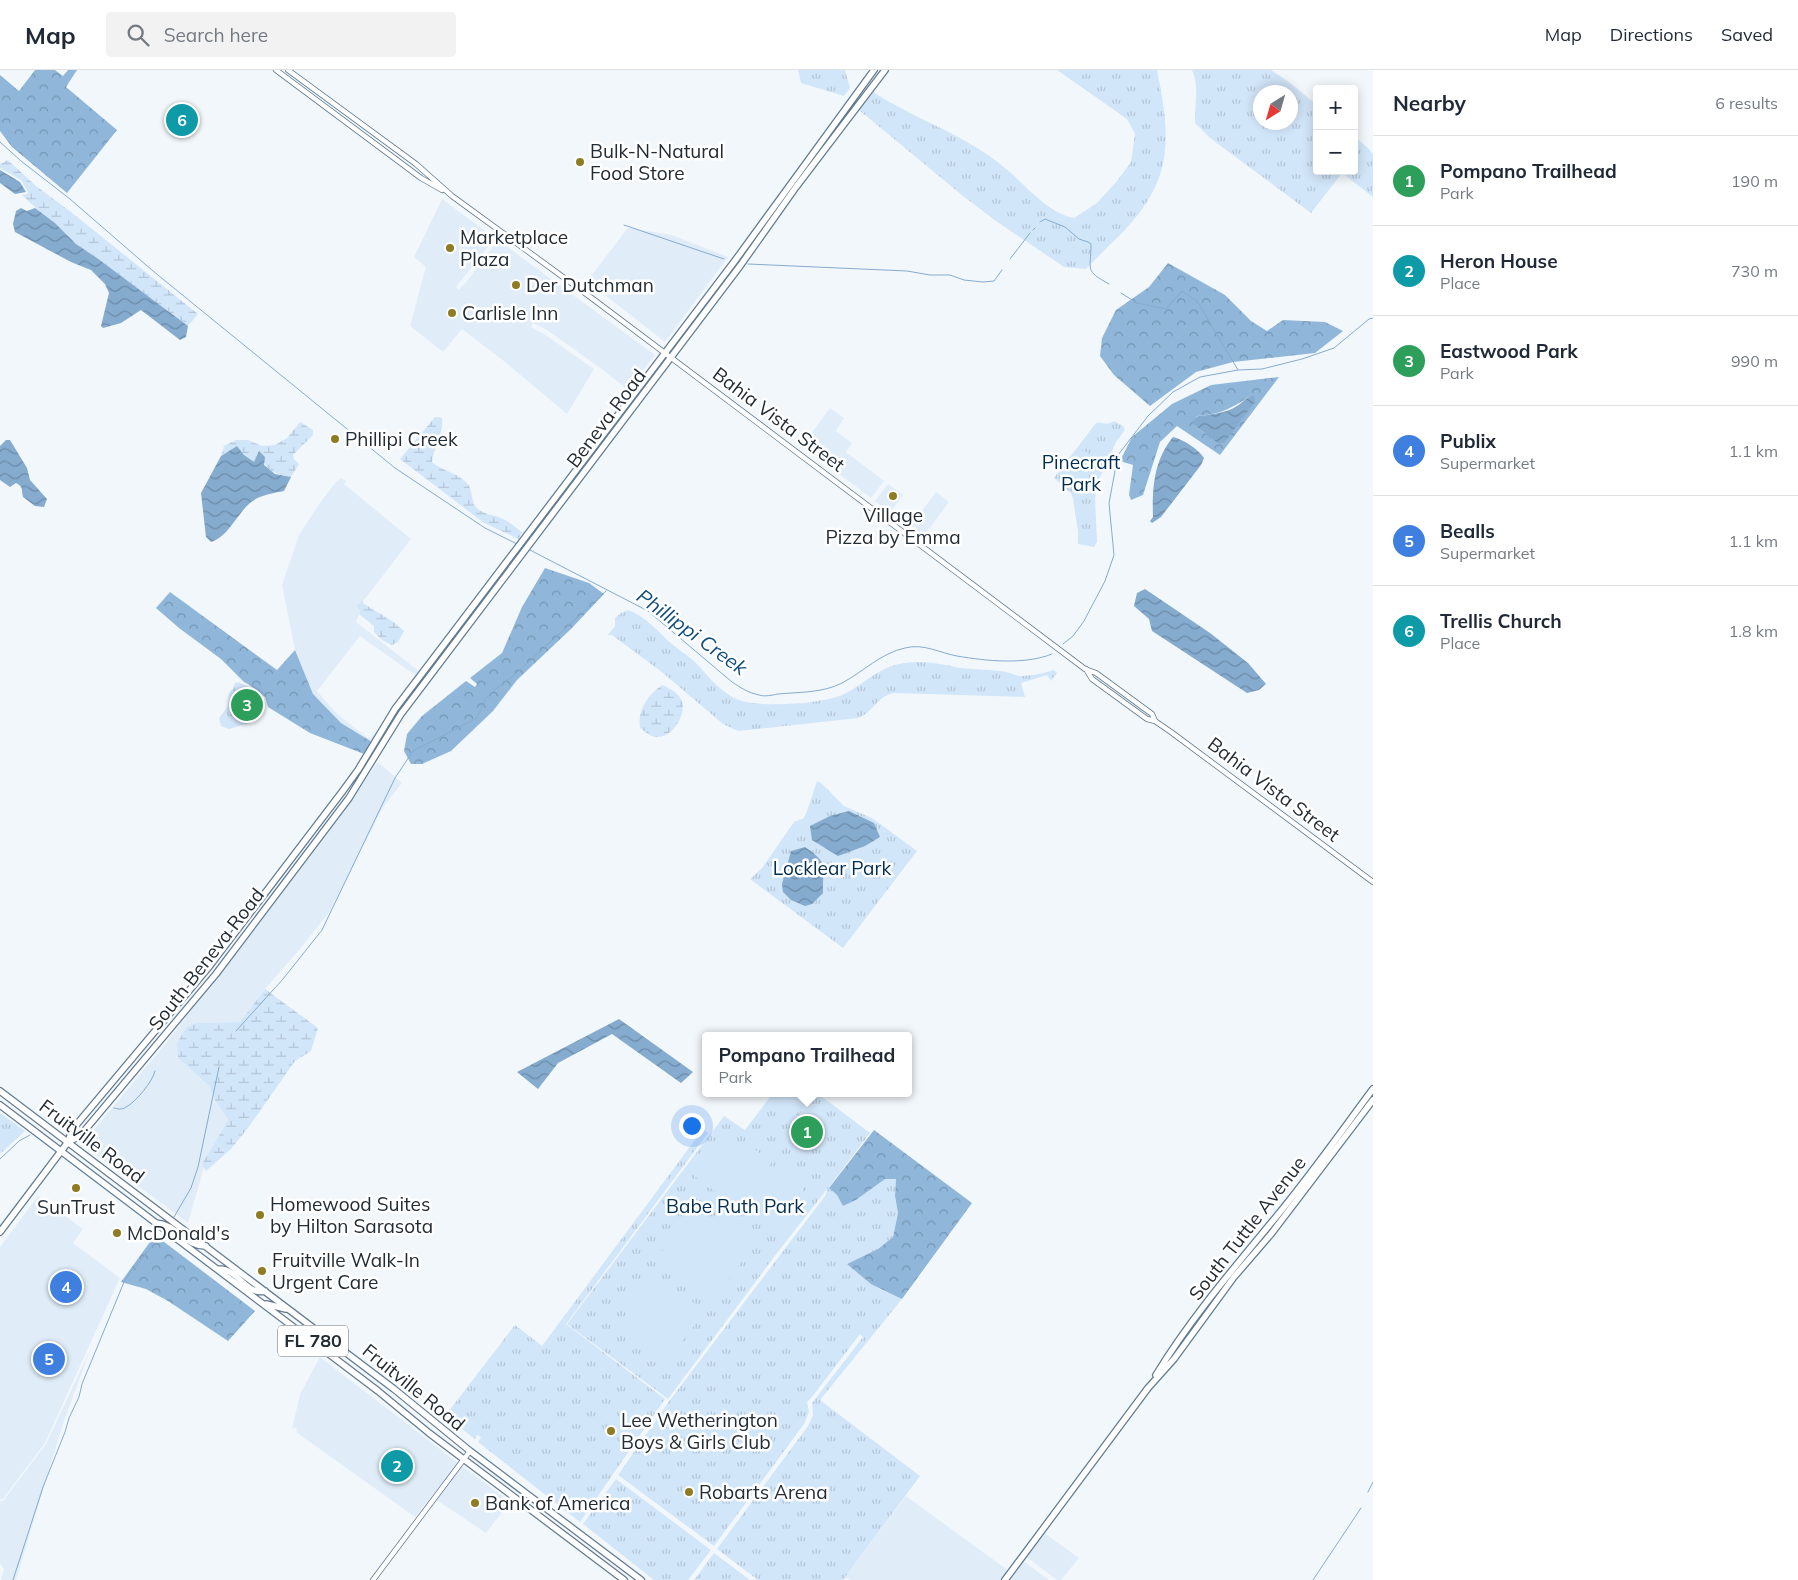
<!DOCTYPE html>
<html lang="en">
<head>
<meta charset="utf-8">
<style>
  :root { --surface:#fff; --page:#f2f2f3; --text:#1f2937; --muted:#747a83; --line:#e0e1e3; --accent:#8f7b21 }
  body { margin:0; font-family:Mulish,sans-serif; background:var(--page); color:var(--text) }
  .controls { position:absolute; right:15px; top:15px; display:grid; overflow:hidden; border-radius:5px; box-shadow:0 2px 12px #0003 }
  .controls button { width:45px; height:45px; display:grid; place-items:center; padding:0; border:0; border-bottom:1px solid var(--line); background:var(--surface); color:var(--text); font:25px sans-serif }
  .compass { position:absolute; left:1253px; top:15px; width:45px; height:45px; border-radius:50%; background:var(--surface); box-shadow:0 2px 12px #0003; rotate:217deg }
  .you { position:absolute; left:691px; top:1055px; width:18px; height:18px; margin:-12px; border:4px solid #fff; border-radius:50%; background:#1a73e8; box-shadow:0 0 0 8px #1a73e833 }
  .badge { display:grid; place-items:center; width:32px; height:32px; border-radius:50%; background:var(--accent); color:#fff; font-size:16px; font-weight:700 }
  .pin { position:absolute; translate:-50% -50%; border:2px solid #fff; box-shadow:0 1px 5px #0006 }
  .popup { position:absolute; left:702px; top:962px; width:210px; height:65px; box-sizing:border-box; display:grid; place-content:center; border-radius:5px; background:var(--surface); filter:drop-shadow(0 1px 4px #0005); font-size:16px; white-space:nowrap; color:var(--muted) }
  .popup b { font-size:19px; color:var(--text) }
  .popup::after { content:''; position:absolute; left:50%; top:100%; margin-left:-10px; border:10px solid transparent; border-top-color:var(--surface) }
  .list { margin:0; padding:0; list-style:none }
  h2 { display:flex; justify-content:space-between; align-items:center; height:65px; margin:0; padding:0 20px; font-size:21px }
  h2 small { font-size:16px; font-weight:400; color:var(--muted) }
  .list li { display:grid; grid-template-columns:32px 1fr auto; gap:15px; align-items:center; box-sizing:border-box; height:90px; padding:0 20px; border-top:1px solid var(--line) }
  .list b { display:block; font-size:19px; white-space:nowrap }
  .list p { margin:0; font-size:16px; white-space:nowrap; color:var(--muted) }
  .list em { font-size:16px; font-style:normal; color:var(--muted) }
  .icon { flex:none; width:28px; height:28px; fill:none; stroke:currentColor; stroke-width:2; stroke-linecap:round; stroke-linejoin:round }
  .map { position:relative; flex:none; width:1373px; height:1510px; overflow:hidden }
  header { display:flex; align-items:center; gap:30px; box-sizing:border-box; height:70px; padding:0 25px; background:var(--surface); border-bottom:1px solid var(--line) }
  header strong { font-size:24px }
  nav { display:flex; gap:28px; margin-inline-start:auto; font-size:18px }
  .search { width:350px; height:45px; background:var(--page); display:flex; align-items:center; gap:12px; box-sizing:border-box; padding:0 18px; border-radius:5px; color:var(--muted); font-size:19px }
  main { display:flex }
  aside { flex:1; background:var(--surface) }
  .map>svg:first-child { display:block }
  .built { fill:#e0edf9 }
  .grass { fill:url(#grass-tufts); fill-rule:evenodd }
  .forest { fill:url(#forest-crowns); fill-rule:evenodd }
  .wetland { fill:url(#wetland-marsh) }
  .pitch { fill:#d2e6f9 }
  .water { fill:url(#water-waves) }
  .lines { fill:none; stroke-linecap:round; stroke-linejoin:round }
  .stream { stroke:#85abce; stroke-width:1 }
  .minor-casing { stroke:#637b90; stroke-width:6 }
  .major-casing { stroke:#637b90; stroke-width:8 }
  .minor { stroke:#fff; stroke-width:4.5 }
  .major { stroke:#fff; stroke-width:5.5 }
  .poi-dot { fill:#8f7b21; stroke:#fff; stroke-width:2 }
  .labels { text-anchor:middle; stroke-width:5; stroke-linejoin:round; paint-order:stroke }
  .shield { fill:#fff; stroke:#646b72; stroke-width:1 }
  .shield-label { font-size:18px; font-weight:bold; fill:#222c35 }
  .poi-label { font-size:19px; fill:#222c35; stroke:#fff; text-anchor:start }
  .street-label { font-size:19px; fill:#222c35; stroke:#fff }
  .park-label { font-size:19px; fill:#002e50; stroke:#fff }
  .water-label { font-size:20px; font-style:italic; fill:#114e7b; stroke:#fff }
</style>
</head>
<body>
<header>
<strong>Map</strong>
<div class="search"><svg class="icon" aria-label="search" viewBox="0 0 24 24"><circle cx="10" cy="10" r="6"/><path d="M15 15l6 6"/></svg>Search here</div>
<nav><a>Map</a><a>Directions</a><a>Saved</a></nav>
</header>
<main>
<div class="map">
<svg width="1373" height="1510" viewBox="0 0 1373 1510">
  <defs>
    <pattern id="grass-tufts" width="24" height="20" patternUnits="userSpaceOnUse" patternTransform="scale(1.25)"><rect width="24" height="20" fill="#d2e6f9"/><path d="M3 7l-1-3M5 7V3M7 7l1-3M15 17l-1-3M17 17v-4M19 17l1-3" fill="none" stroke="#b4c5d6"/></pattern>
    <pattern id="forest-crowns" width="20" height="18" patternUnits="userSpaceOnUse" patternTransform="scale(1.25)"><rect width="20" height="18" fill="#90b7da"/><path d="M2 6a3 3 0 1 1 6 0M12 15a3 3 0 1 1 6 0" fill="none" stroke="#7595b2"/></pattern>
    <pattern id="wetland-marsh" width="20" height="14" patternUnits="userSpaceOnUse" patternTransform="scale(1.25)"><rect width="20" height="14" fill="#d2e6f9"/><path d="M1 5h8M5 5V1M11 12h8M15 12V8" fill="none" stroke="#b4c5d6"/></pattern>
    <pattern id="water-waves" width="16" height="10" patternUnits="userSpaceOnUse" patternTransform="scale(1.25)"><rect width="16" height="10" fill="#85abce"/><path d="M0 5q4-4 8 0t8 0" fill="none" stroke="#6c8ba8"/></pattern>
  </defs>
  <rect width="100%" height="100%" fill="#f2f7fc"/>
  <path class="built" d="M442,129L495,168L456,217L459,220L467,211L498,170L655,285L628,320L603,300L547,260L533,253L531,257L544,264L594,299L567,344L505,292L462,259L443,282L410,256L426,197L414,187Z
    M628,158L672,165L728,187L665,272L587,211Z
    M830,338L844,348L836,361L852,373L846,382L884,411L871,428L802,376Z
    M341,408L346,411L344,414L411,469L365,529L356,536L360,541L356,552L420,602L381,654L415,605L360,566L317,621L337,644L368,668H370L377,660L372,672L341,653L313,624L295,580L282,515L299,465L319,434L336,412Z
    M888,414L903,425L890,442L875,431Z
    M936,422L949,432L923,467L910,457Z
    M378,692L402,713L383,737L330,841L300,879L265,919L240,952L196,953L178,988L209,1016L215,1030L228,1050L202,1094L204,1097L188,1153L82,1074L166,973L300,799Z
    M38,1126L83,1159L73,1173L120,1208L45,1373L2,1430L0,1428V1177Z
    M90,1280L62,1357L16,1510H1L4,1499L0,1493V1431H3L46,1374Z
    M320,1287L458,1393L415,1447L296,1362L297,1359L294,1357L292,1359L300,1324Z
    M461,1395L510,1432L486,1463L435,1429Z
    M906,1426L1009,1501L1002,1510H850L847,1508L843,1510Z
    M1043,1462L1079,1488L1061,1510H1057L1025,1486Z
    M1022,1490L1049,1510H1007Z"/>
  <path class="grass" d="M798,0H845L850,18L844,26L801,13Z
    M1057,0H1157C1171,69 1174,110 1121,164C1109,176 1097,187 1086,199L1064,197L996,151L963,126L859,40L873,22C916,50 967,65 1006,99C1026,115 1047,143 1074,148L1097,133L1117,111L1131,92L1135,64L1127,49Z
    M1192,0H1271L1289,12L1317,35V101H1354V66L1369,79L1373,85V127L1342,103L1311,143L1210,68L1195,53C1194,34 1200,18 1192,0ZM1260,22H1290V52H1260Z
    M1114,351L1123,356L1125,360L1116,372L1098,412L1095,428L1097,472L1094,477L1078,474V461L1073,429L1071,423L1054,408L1096,353C1102,352 1107,356 1114,351Z
    M628,540C647,547 658,562 672,574C680,581 689,586 696,593C709,607 721,623 739,630C760,638 824,634 844,624C866,613 878,597 904,593C924,590 941,594 961,598C976,600 991,599 1006,602C1011,603 1016,606 1021,606C1031,606 1044,603 1054,600L1057,603L1051,611L1047,605L1021,613L1025,627L894,623C877,626 873,643 858,648L738,661L723,654L663,603L612,565H608L615,556V548L621,543Z
    M238,612C246,615 263,625 266,634L260,647L250,653L229,659L221,656L219,648L228,636L229,623L232,620L235,613Z
    M817,711L821,713L844,736L872,748L917,781L843,878L750,809L762,798L794,752L804,748L807,741Z
    M773,1023H817L870,1063L829,1117L837,1125L843,1136L856,1130L885,1109H896L895,1126L898,1143L893,1167L878,1179L847,1194L902,1229L820,1330L920,1406L843,1510H758L717,1479L808,1356L813,1345L812,1333L863,1267L860,1264L812,1327L807,1332L809,1342L804,1354L714,1476L618,1405L670,1330L825,1126L828,1118L777,1183L668,1329L567,1254L724,1046L745,1060Z
    M0,1043L25,1061L0,1084Z
    M703,1059L708,1063L566,1254L665,1329L580,1452L478,1372L481,1367L477,1365L475,1369L445,1346L515,1255L542,1276Z
    M616,1409L711,1480L688,1510H654L583,1454Z
    M714,1483L750,1510H694Z"/>
  <path class="forest" d="M35,0H55L63,6L68,0H77L66,17L117,60L67,123L12,77L0,61V5L19,21Z
    M1168,193L1225,225L1251,251L1267,261L1283,250L1325,252L1343,261L1315,283L1233,292L1196,302L1150,336L1114,305L1100,286L1102,268L1116,240L1149,217Z
    M1279,307L1220,385L1177,356L1160,372L1143,425L1131,430L1129,425L1133,395L1120,391L1132,367L1172,334L1211,315ZM1250,326L1206,364L1194,355L1197,346C1218,345 1233,338 1250,326Z
    M545,498L589,513L604,524L571,559L517,610L493,641L451,681L422,694H411L404,681L407,664L422,646L466,611L475,617L477,614L470,608L502,583L522,537Z
    M170,522L277,600L295,580L313,624L341,653L372,672L364,684L310,663L268,637L265,627L248,614L244,612L221,589L179,558L156,538Z
    M874,1060L972,1133L902,1229L871,1214L847,1194L878,1179L893,1167L898,1143L895,1126L896,1109H885L856,1130L843,1136L837,1125L829,1118Z
    M155,1165L255,1241L228,1271L168,1231L146,1219L121,1212Z"/>
  <path class="wetland" d="M8,90L36,116L71,142L198,244L188,256L97,188L76,174L55,153L40,142L22,125L27,124L28,122L21,110L0,98V94Z
    M435,347L442,348C444,364 434,376 432,392C440,400 456,402 466,412C474,420 470,433 478,439C485,445 496,445 503,449C510,452 516,458 522,462L519,469L484,453L400,389Z
    M300,352L313,360V365L293,385L294,389L299,394L291,407C272,403 266,401 259,382L254,392L244,385L237,376L221,386L224,376L236,370H248L262,376L275,375L287,368Z
    M363,530V533C377,543 393,549 404,561L398,572L392,575L382,570L374,562V556L359,544L360,541L356,536Z
    M662,615C669,618 677,622 681,629C688,642 673,668 657,667C650,667 645,661 640,658C637,640 648,625 662,615Z
    M265,919L318,958L311,981L295,991L248,1058L231,1079L206,1101L202,1094L228,1050L215,1030L209,1016L178,988L177,973L187,957L196,953L240,952Z"/>
  <path class="pitch" d="M1083,380L1094,387L1087,397L1076,390Z
    M1074,393L1080,401L1067,412L1060,404Z
    M1085,401L1091,410L1075,421L1069,412Z
    M783,1023H794L803,1030L789,1049L773,1037Z
    M808,1033L824,1046L810,1065L793,1052Z
    M725,1075L750,1076L772,1092L740,1135L734,1136L692,1104L706,1084Z
    M778,1094C800,1110 801,1109 807,1136L783,1169L747,1142L745,1137Z
    M713,1152L729,1153L755,1174L717,1225H708L658,1187C677,1162 679,1154 713,1152Z
    M650,1201L701,1238L702,1245L664,1296L636,1276L631,1267L628,1253V1228Z"/>
  <path class="water" d="M0,100L20,112L26,122L15,124L0,113Z
    M21,138L27,141L35,138L55,153L76,174L97,188L188,256L186,267L180,270L141,240L121,253L103,258L101,256L109,223L105,214L91,200L71,192L15,162L13,154L16,141Z
    M1254,325L1255,332L1224,373H1218L1194,355L1193,351L1198,346C1210,345 1226,343 1237,336C1243,332 1247,327 1254,325Z
    M1173,367C1184,370 1197,378 1204,388L1201,395L1161,447L1152,453L1150,451L1153,447C1152,418 1154,390 1173,367Z
    M6,370H10L27,398L30,410L47,429L44,437L35,436L23,427C21,420 24,417 16,413L10,417L0,410V376Z
    M237,376L244,385L254,392L259,381L265,387L264,395L275,404L291,407L284,421C274,423 259,425 250,433C237,444 228,467 211,472L206,467L201,423L221,386Z
    M1145,519L1210,563L1248,593L1266,614L1259,620L1247,623L1152,561L1149,549L1134,536L1137,523Z
    M849,741L874,753L880,767L865,776L838,786L812,770L810,756L830,746Z
    M805,777C830,794 822,796 823,823L812,834L805,836L791,830L783,822L782,814L791,781Z
    M619,949L693,1002L681,1013L612,964L558,993L538,1019L517,1002Z"/>
  <g class="lines">
    <path class="stream" d="M0,72L21,91L70,129L153,201L395,398L485,458L517,474
      M1040,152L1045,149L1065,157L1079,169L1088,172L1091,174C1091,201 1084,200 1109,214
      M624,155L724,189
      M1033,160L1035,158
      M1010,189L1030,163
      M748,194L907,201L930,205H950L964,210L983,212L994,211L1002,200
      M1121,223L1137,233L1166,239L1182,221L1197,231L1238,300
      M528,479L648,541L732,612C741,618 749,623 759,625C765,627 772,625 778,624C799,622 823,623 842,613C863,602 881,583 905,578C923,573 940,583 957,586C986,591 1025,595 1052,584
      M1063,574L1073,566L1084,551L1105,511L1114,485L1109,433L1118,385L1148,346L1173,322L1200,307L1238,300L1262,299L1302,289L1334,278L1369,249L1373,248
      M236,961L283,909L322,860L395,708L413,681L477,648L486,628L498,617L512,607L606,521
      M114,1038C118,1039 122,1040 126,1037C136,1032 153,1011 155,1001
      M0,1089L19,1071L30,1065
      M174,1147L191,1118L198,1097L219,997
      M1368,1422L1373,1412
      M13,1510L43,1417L65,1362L69,1348L79,1327L82,1314L124,1212L131,1201L162,1165
      M1313,1510L1361,1438"/>
    <g class="minor-casing">
      <path id="minor" d="M276,0L421,108L442,120
        M288,0L416,94L452,126L589,226L1085,599L1096,603L1152,644L1155,651
        M1086,599L1092,609L1147,649L1155,651L1171,662L1373,812
        M373,1510L470,1381"/>
    </g>
    <g class="major-casing">
      <path id="major" d="M0,1021L394,1319L470,1381L641,1510
        M0,1035L378,1321L429,1363L624,1510
        M68,1072L80,1066L216,904L349,728L401,644L740,196L796,117L885,0
        M156,1153C176,1154 186,1177 206,1176
        M0,1162L68,1072L72,1060L208,898L342,722L358,700L395,639L734,192L874,0
        M217,1199C220,1199 223,1199 226,1200C240,1205 248,1225 265,1221
        M266,1234L286,1239
        M1156,1305C1190,1249 1234,1198 1276,1147C1310,1106 1341,1062 1373,1019
        M1005,1510L1148,1318L1174,1289L1234,1207L1271,1164L1373,1030"/>
    </g>
    <use href="#minor" class="minor"/>
    <use href="#major" class="major"/>
  </g>
  <g class="poi-dot">
    <circle cx="580" cy="92" r="5"/>
    <circle cx="450" cy="178" r="5"/>
    <circle cx="516" cy="215" r="5"/>
    <circle cx="452" cy="243" r="5"/>
    <circle cx="335" cy="369" r="5"/>
    <circle cx="893" cy="426" r="5"/>
    <circle cx="76" cy="1118" r="5"/>
    <circle cx="260" cy="1145" r="5"/>
    <circle cx="117" cy="1163" r="5"/>
    <circle cx="262" cy="1201" r="5"/>
    <circle cx="611" cy="1361" r="5"/>
    <circle cx="689" cy="1422" r="5"/>
    <circle cx="475" cy="1433" r="5"/>
  </g>
  <g class="labels">
    <rect class="shield" x="278" y="1255.5" width="70" height="31" rx="4"/>
    <g class="shield-label">
      <text x="313" y="1277">FL 780</text>
    </g>
    <g class="poi-label">
      <text x="590" y="88">Bulk-N-Natural<tspan x="590" dy="22">Food Store</tspan></text>
      <text x="460" y="174">Marketplace<tspan x="460" dy="22">Plaza</tspan></text>
      <text x="526" y="222">Der Dutchman</text>
      <text x="462" y="250">Carlisle Inn</text>
      <text x="345" y="376">Phillipi Creek</text>
      <text x="893" y="452" text-anchor="middle">Village<tspan x="893" dy="22">Pizza by Emma</tspan></text>
      <text x="270" y="1141">Homewood Suites<tspan x="270" dy="22">by Hilton Sarasota</tspan></text>
      <text x="76" y="1144" text-anchor="middle">SunTrust</text>
      <text x="127" y="1170">McDonald's</text>
      <text x="272" y="1197">Fruitville Walk-In<tspan x="272" dy="22">Urgent Care</tspan></text>
      <text x="621" y="1357">Lee Wetherington<tspan x="621" dy="22">Boys &amp; Girls Club</tspan></text>
      <text x="699" y="1429">Robarts Arena</text>
      <text x="485" y="1440">Bank of America</text>
    </g>
    <g class="street-label">
      <text transform="translate(606 348) rotate(-53)" y="7">Beneva Road</text>
      <text transform="translate(779 349) rotate(37)" y="7">Bahia Vista Street</text>
      <text transform="translate(1274 719) rotate(37)" y="7">Bahia Vista Street</text>
      <text transform="translate(206 889) rotate(-52)" y="7">South Beneva Road</text>
      <text transform="translate(92 1071) rotate(37)" y="7">Fruitville Road</text>
      <text transform="translate(1247 1158) rotate(-52)" y="7">South Tuttle Avenue</text>
      <text transform="translate(414 1317) rotate(39)" y="7">Fruitville Road</text>
    </g>
    <g class="park-label">
      <text x="1081" y="399">Pinecraft<tspan x="1081" dy="22">Park</tspan></text>
      <text x="832" y="805">Locklear Park</text>
      <text x="735" y="1143">Babe Ruth Park</text>
    </g>
    <g class="water-label">
      <text transform="translate(692 562) rotate(36)" y="7">Phillippi Creek</text>
    </g>
  </g>
</svg>
<div class="controls">
<button>+</button>
<button>−</button>
</div>
<svg class="compass" viewBox="-18 -18 36 36"><path d="M0-13l5 13h-10z" fill="#e53935"/><path d="M0 13l5-13h-10z" fill="#747a83"/></svg>
<div class="you"></div>
<div class="pin badge" style="left:807px;top:1062px;background:#2e9e5b">1</div>
<div class="popup"><b>Pompano Trailhead</b>Park</div>
<div class="pin badge" style="left:397px;top:1396px;background:#0f9aa8">2</div>
<div class="pin badge" style="left:247px;top:635px;background:#2e9e5b">3</div>
<div class="pin badge" style="left:66px;top:1217px;background:#3f7fe0">4</div>
<div class="pin badge" style="left:49px;top:1289px;background:#3f7fe0">5</div>
<div class="pin badge" style="left:182px;top:50px;background:#0f9aa8">6</div>
</div>
<aside>
<h2>Nearby<small>6 results</small></h2>
<ul class="list">
<li><span class="badge" style="background:#2e9e5b">1</span><div><b>Pompano Trailhead</b><p>Park</p></div><em>190 m</em></li>
<li><span class="badge" style="background:#0f9aa8">2</span><div><b>Heron House</b><p>Place</p></div><em>730 m</em></li>
<li><span class="badge" style="background:#2e9e5b">3</span><div><b>Eastwood Park</b><p>Park</p></div><em>990 m</em></li>
<li><span class="badge" style="background:#3f7fe0">4</span><div><b>Publix</b><p>Supermarket</p></div><em>1.1 km</em></li>
<li><span class="badge" style="background:#3f7fe0">5</span><div><b>Bealls</b><p>Supermarket</p></div><em>1.1 km</em></li>
<li><span class="badge" style="background:#0f9aa8">6</span><div><b>Trellis Church</b><p>Place</p></div><em>1.8 km</em></li>
</ul>
</aside>
</main>
</body>
</html>
